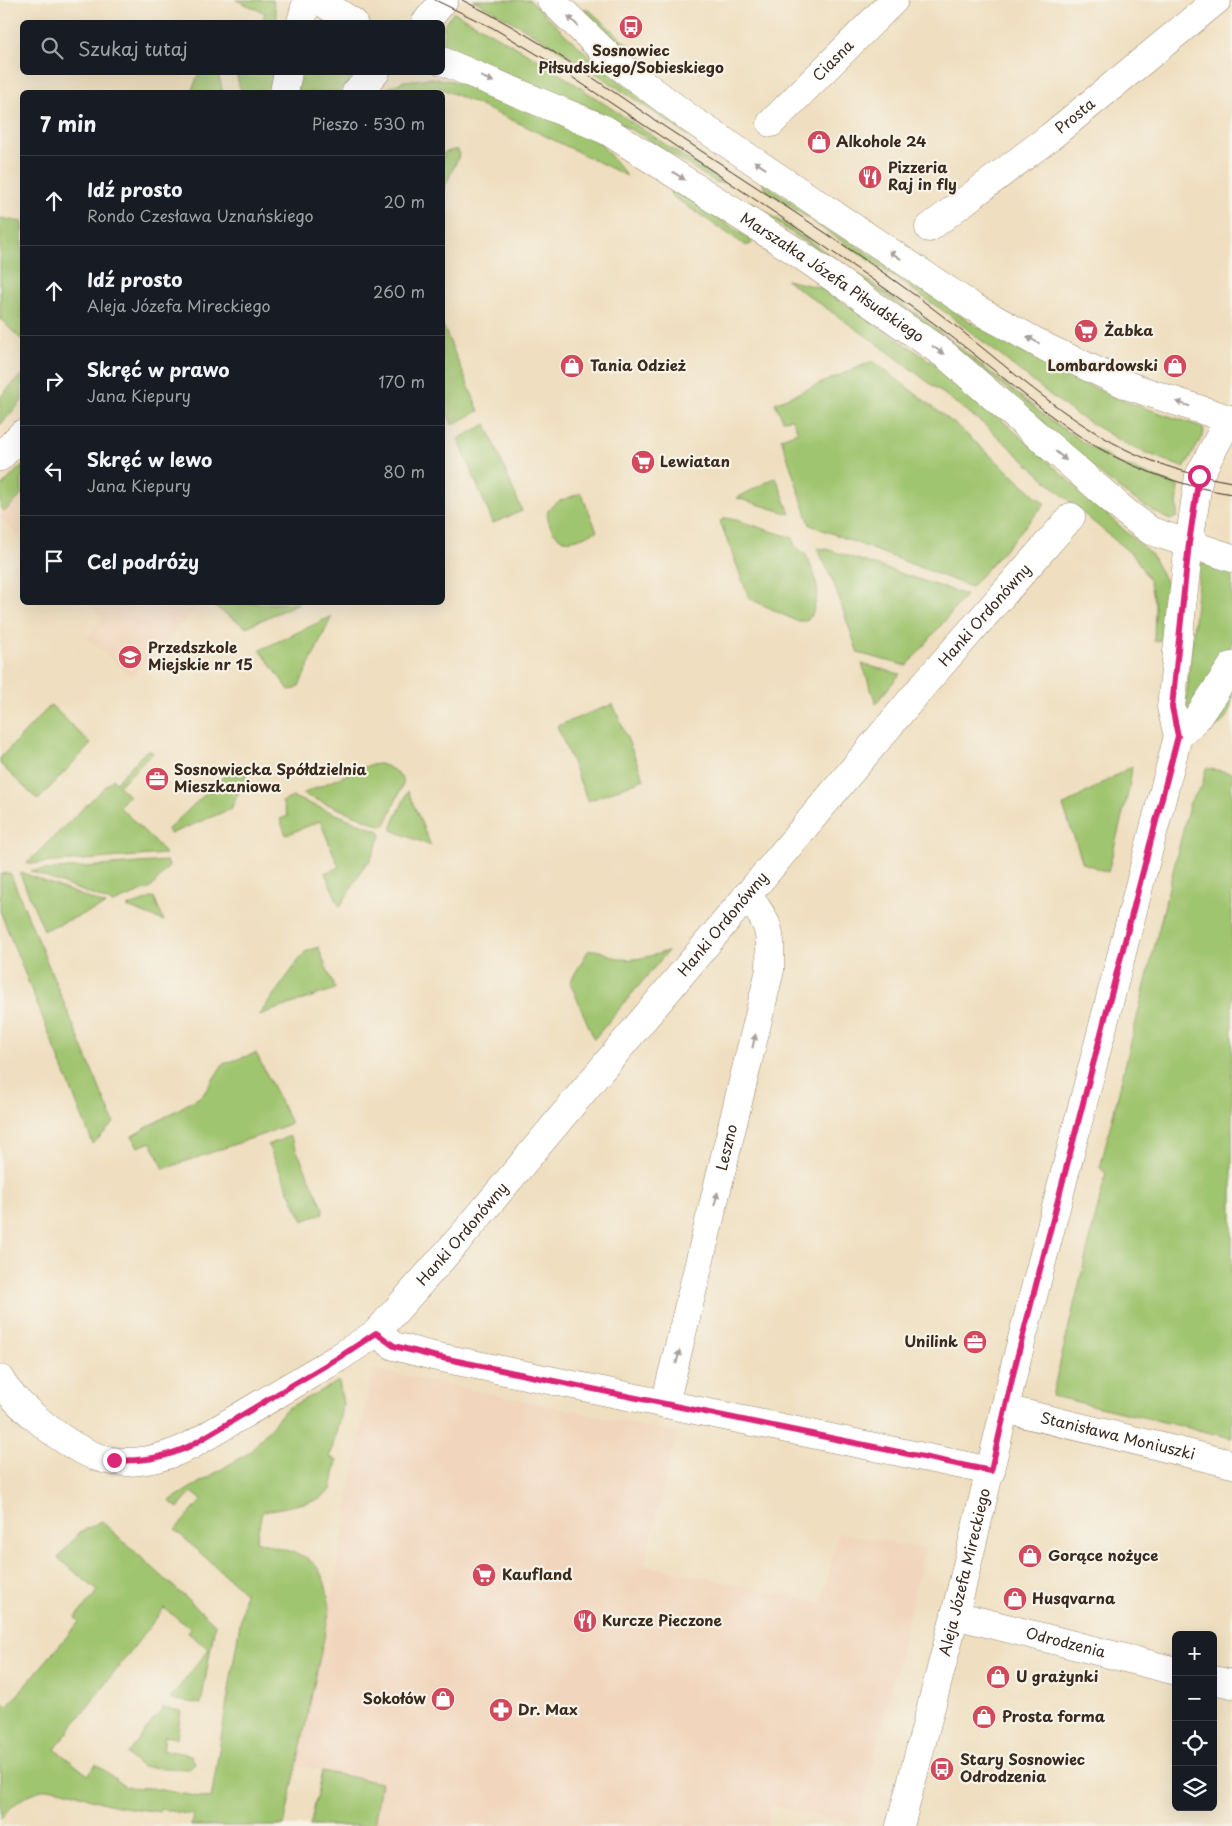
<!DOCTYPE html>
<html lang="pl">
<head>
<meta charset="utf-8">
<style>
  :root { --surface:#171b24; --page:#242831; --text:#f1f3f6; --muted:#9ea1a6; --line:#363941 }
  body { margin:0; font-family:"Playpen Sans",sans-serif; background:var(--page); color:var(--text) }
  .controls { position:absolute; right:15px; bottom:15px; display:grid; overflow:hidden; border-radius:8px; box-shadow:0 5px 20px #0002 }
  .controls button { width:45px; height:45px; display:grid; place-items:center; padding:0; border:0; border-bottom:1px solid var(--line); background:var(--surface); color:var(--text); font:25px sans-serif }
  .stop { position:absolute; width:15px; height:15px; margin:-11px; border:4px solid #db2777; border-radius:50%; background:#fff }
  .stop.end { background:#db2777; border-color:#fff; box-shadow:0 1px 5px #0008 }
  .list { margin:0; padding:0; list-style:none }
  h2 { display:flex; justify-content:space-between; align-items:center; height:65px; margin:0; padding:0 20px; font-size:21px }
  h2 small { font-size:16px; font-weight:400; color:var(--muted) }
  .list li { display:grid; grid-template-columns:32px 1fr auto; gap:15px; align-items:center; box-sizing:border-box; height:90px; padding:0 20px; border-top:1px solid var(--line) }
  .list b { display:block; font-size:19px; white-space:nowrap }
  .list p { margin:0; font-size:16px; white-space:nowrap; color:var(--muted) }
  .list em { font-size:16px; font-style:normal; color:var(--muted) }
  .icon { flex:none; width:28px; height:28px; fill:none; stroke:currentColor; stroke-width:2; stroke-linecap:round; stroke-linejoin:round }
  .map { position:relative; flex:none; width:1232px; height:1826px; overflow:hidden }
  .search { position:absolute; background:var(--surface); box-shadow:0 5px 20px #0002; left:20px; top:20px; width:425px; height:55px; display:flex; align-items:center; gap:12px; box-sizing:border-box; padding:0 18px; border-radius:8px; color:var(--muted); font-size:19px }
  .panel { position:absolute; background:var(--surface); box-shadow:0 5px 20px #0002; left:20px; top:90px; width:425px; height:515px; border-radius:8px }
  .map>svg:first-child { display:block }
  .built { fill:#f1d5bc }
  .green { fill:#a0c56f; stroke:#6e7846 }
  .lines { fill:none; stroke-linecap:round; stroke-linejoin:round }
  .minor-casing { stroke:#95846f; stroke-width:29 }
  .major-casing { stroke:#95846f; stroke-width:29 }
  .minor { stroke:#fff; stroke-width:28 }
  .major { stroke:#fff; stroke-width:28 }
  .tram { stroke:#3b2a1e; stroke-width:1 }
  .oneway { fill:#a79f9a }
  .route { stroke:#db2777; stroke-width:6 }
  .labels { text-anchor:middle; stroke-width:4.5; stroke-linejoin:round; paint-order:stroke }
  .poi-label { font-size:15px; font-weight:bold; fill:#3b2a1e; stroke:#f7f3e8; text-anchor:start }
  .street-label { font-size:15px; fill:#3b2a1e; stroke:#f7f3e8 }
</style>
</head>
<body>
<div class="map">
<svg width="1232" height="1826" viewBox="0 0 1232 1826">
  <rect width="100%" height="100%" fill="#f7f3e8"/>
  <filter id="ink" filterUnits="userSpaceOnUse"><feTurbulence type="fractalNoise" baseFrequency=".02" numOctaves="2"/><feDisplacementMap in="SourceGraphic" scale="10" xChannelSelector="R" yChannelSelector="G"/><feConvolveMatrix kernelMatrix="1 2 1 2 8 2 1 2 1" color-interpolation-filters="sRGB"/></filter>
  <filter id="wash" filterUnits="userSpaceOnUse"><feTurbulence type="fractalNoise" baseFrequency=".0096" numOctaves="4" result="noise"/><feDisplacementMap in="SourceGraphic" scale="20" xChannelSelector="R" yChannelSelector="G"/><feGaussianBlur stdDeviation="1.12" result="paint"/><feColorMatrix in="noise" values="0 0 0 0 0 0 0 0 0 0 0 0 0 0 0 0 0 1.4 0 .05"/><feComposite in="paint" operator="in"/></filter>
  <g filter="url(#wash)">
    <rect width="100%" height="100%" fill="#efdfc0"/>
    <path class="built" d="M22,492V540L0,518V516Z
      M87,603H201L132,677L87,638L102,617Z
      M372,1369L677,1433L644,1565L822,1603L838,1533L925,1549L858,1825L771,1805L767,1826H374L381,1783L296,1765L332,1596Z"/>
    <path class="green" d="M236,0H273L278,22H262L265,13Z
      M473,0H530L568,37L614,77L732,162L734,167C649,110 565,48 473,0Z
      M585,8L589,10L650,64L649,68H646L585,13Z
      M454,12L539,60L723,183L715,182L641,135L581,103L443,47V25Z
      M199,73H218L223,92H191Z
      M236,73H275L269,92H241Z
      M302,73H358L339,92H297Z
      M432,78L453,81L536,112L600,143L627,176L523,125L436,86L433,92H380L404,81Z
      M457,149L459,153L458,158L443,191V153Z
      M763,182L978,327L1050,367L1097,389L1133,404L1199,426L1204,430L1203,436L1184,468L1129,446L1077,415L1041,388L948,314L765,189Z
      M673,188L751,240L752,243L749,245H745L672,196L670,193Z
      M752,202L924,319L1050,420L1083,442L1116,462L1178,486L1177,517L1170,520C1111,491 1070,446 1022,403C1003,386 982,369 961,352C893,298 819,252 747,203Z
      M0,218L22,222V340L0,319Z
      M786,280L822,288L954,377L1152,555L1168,586L1169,595L1165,636L1157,642L1154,641L1155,605L1149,580L1135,557L1078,509L986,426L882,347Z
      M442,323L479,411L452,425L443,402Z
      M873,361L956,425L1045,504L971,587L810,525L781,438L798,432L792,419L783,420L775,403Z
      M22,374V401L0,425V397Z
      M486,424L522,511L493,523L458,439Z
      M22,465V495L5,511L0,508V488Z
      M776,477L790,514L737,498Z
      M581,493L597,531C587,535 575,542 564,540C554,537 542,516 550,508C557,500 572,497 581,493Z
      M726,518L736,520L793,538L794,545L806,555L814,573L818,592L812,615L806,621H796L749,598L720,521Z
      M817,548L826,549L966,595L907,666L858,653L833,581Z
      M1200,563L1232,571V644L1188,711L1185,710Z
      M209,603H299L246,627Z
      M332,616L299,686L296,689L289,690L260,650Z
      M862,664L900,674L876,703Z
      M1232,692C1232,715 1224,724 1204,735Z
      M613,704L644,779L588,801L557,726Z
      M51,705L91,744L38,800L0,764V758Z
      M149,750L153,753L119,786L129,796L119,806L158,845L165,854L26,864L113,779L116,782L146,751Z
      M380,764C392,768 398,772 404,782L385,825L382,826L302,794L369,765Z
      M235,766L247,775L231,809L170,834L167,830Z
      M1132,766L1129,789L1108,872L1083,863L1063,806Z
      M1206,768L1232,773V1438L1052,1396L1106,1173L1100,1168L1190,802L1202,786Z
      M408,791L431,846L392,830V826Z
      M293,797L379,831L381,836L369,863H366L340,907L325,873L339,867L320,821L286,835L280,819L288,816L282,802Z
      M167,861L169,866L151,888L113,903L30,871Z
      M10,873L114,1123L93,1144L0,911V874Z
      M23,873L106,905L44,930L20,874Z
      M154,897L164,921L127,907Z
      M318,947L335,989L259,1015L305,952Z
      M591,950C601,949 611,957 621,959C637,961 653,955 668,951L594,1039L570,982L588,951Z
      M256,1053L291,1123L267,1133L164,1169L151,1142L138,1147L132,1136L203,1095L223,1064Z
      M290,1136L324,1209L322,1214L303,1221L268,1145Z
      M339,1381L343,1404L330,1457L337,1460L331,1490L318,1500L262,1512L256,1541C304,1557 323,1551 330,1609L284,1826H191L193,1815L160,1809L159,1812C141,1809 122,1808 105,1803C91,1800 78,1793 64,1790C38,1784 15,1801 0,1819V1708L4,1703L8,1706L79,1622L75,1618L98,1591L58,1558L78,1534L101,1521L215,1624L201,1704L170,1699L209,1649L188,1633L191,1629L164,1608L55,1749L88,1775L96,1764L126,1787L151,1788L211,1799L245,1593L175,1530L202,1500L192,1492L178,1508L169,1501L250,1452L286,1409Z
      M163,1708L181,1711L177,1738L165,1736L163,1750L191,1755L195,1763L190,1769L142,1767L127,1755Z
      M322,1771L381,1783L374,1826H310Z"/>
  </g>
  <g filter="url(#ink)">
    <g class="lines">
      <g class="minor-casing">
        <g id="minor">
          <path d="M301,22L307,0"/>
          <path d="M284,92L288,72"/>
          <path d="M356,92L376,72"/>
          <path id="s1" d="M771,123L894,0"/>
          <path id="s2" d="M929,228L1050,137L1217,0"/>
          <path d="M0,457L22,434"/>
          <path d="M1178,736L1197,718L1232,666"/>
          <path d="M376,1333L394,1346L433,1356L991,1471"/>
          <path id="s3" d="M0,1379C8,1394 23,1407 36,1418C53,1433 76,1449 97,1457C127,1468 163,1459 190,1446L338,1358L376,1333L462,1236L926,682L1071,517"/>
          <path id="s4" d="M665,1404L770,970C771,932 771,925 747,895"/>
          <path id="s5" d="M1005,1409L1232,1464"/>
          <path id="s6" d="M955,1615L1176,1671"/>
          <path d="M1213,1680L1232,1684"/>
          <path id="s7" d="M900,1826L955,1615L1015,1366L1178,736L1171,707L1189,543"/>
        </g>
      </g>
      <g class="major-casing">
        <g id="major">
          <path d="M318,0L353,22"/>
          <path d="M551,0L617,64L692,120L973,307L1049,349L1129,386L1232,420"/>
          <path d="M426,22L444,0"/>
          <path id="s8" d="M442,61L606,130L792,249L944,354L1128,514L1151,531L1232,558"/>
          <path d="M1189,543L1199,476L1229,419"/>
        </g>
      </g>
      <use href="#minor" class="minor"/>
      <use href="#major" class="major"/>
      <path class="tram" d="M435,0L493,28L545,59C664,139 785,218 903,301C942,328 980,359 1017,389C1045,411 1073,434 1104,451C1144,473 1187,487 1232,494
        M462,0C535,35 601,84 668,129C754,186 841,241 923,301C991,351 1051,412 1127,450C1160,466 1196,476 1232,482"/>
    </g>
    <defs><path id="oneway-solid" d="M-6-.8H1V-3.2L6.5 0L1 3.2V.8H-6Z" transform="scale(1.25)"/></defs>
    <g class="oneway">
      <use href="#oneway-solid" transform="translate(573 21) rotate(-136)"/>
      <use href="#oneway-solid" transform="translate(487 79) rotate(23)"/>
      <use href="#oneway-solid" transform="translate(760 165) rotate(-146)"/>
      <use href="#oneway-solid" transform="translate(679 176) rotate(33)"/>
      <use href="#oneway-solid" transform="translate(895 255) rotate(-147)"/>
      <use href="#oneway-solid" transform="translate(1033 340) rotate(-151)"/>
      <use href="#oneway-solid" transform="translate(938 350) rotate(35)"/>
      <use href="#oneway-solid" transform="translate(1183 404) rotate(-162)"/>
      <use href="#oneway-solid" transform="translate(1061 456) rotate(41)"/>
      <use href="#oneway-solid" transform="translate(754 1041) rotate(-77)"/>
      <use href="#oneway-solid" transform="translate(716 1199) rotate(-76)"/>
      <use href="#oneway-solid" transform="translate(678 1357) rotate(-76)"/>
    </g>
  </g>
  <g class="lines" filter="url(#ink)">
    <path class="route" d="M114,1460C142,1462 165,1458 190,1446L338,1358L376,1333L394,1346L433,1356L991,1471L1015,1366L1178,736L1172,707L1189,543L1199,476"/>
  </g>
  <defs>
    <g id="bus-disc" transform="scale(1.25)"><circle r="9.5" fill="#d1495b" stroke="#f7f3e8"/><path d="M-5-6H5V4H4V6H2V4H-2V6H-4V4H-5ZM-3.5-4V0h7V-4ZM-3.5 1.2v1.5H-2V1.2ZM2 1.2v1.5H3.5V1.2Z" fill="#fff"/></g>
    <g id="shop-disc" transform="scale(1.25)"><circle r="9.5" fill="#d1495b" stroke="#f7f3e8"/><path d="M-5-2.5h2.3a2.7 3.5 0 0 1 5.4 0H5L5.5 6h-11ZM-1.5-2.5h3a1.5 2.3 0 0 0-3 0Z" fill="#fff"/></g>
    <g id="restaurant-disc" transform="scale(1.25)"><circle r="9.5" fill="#d1495b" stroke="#f7f3e8"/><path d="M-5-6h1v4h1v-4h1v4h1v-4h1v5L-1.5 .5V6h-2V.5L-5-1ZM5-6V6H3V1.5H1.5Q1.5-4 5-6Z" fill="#fff"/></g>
    <g id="supermarket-disc" transform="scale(1.25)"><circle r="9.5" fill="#d1495b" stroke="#f7f3e8"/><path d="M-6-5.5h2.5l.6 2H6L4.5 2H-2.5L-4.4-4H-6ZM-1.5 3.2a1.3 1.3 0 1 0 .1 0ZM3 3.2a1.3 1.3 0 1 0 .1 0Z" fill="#fff"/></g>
    <g id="school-disc" transform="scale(1.25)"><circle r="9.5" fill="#d1495b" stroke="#f7f3e8"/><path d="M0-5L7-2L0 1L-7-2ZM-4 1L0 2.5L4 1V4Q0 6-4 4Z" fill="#fff"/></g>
    <g id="office-disc" transform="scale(1.25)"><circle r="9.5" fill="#d1495b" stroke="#f7f3e8"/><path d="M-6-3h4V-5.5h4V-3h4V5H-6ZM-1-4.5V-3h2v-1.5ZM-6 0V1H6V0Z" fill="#fff"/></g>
    <g id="pharmacy-disc" transform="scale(1.25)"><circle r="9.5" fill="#d1495b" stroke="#f7f3e8"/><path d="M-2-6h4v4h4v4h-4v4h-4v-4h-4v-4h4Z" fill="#fff"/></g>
  </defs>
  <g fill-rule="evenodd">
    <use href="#bus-disc" x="631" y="27"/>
    <use href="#shop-disc" x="819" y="142"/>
    <use href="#restaurant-disc" x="870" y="177"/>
    <use href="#supermarket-disc" x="1086" y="331"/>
    <use href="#shop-disc" x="572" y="366"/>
    <use href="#shop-disc" x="1175" y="366"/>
    <use href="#supermarket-disc" x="643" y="462"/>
    <use href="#school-disc" x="130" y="657"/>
    <use href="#office-disc" x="157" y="779"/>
    <use href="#office-disc" x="975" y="1342"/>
    <use href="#shop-disc" x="1030" y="1556"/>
    <use href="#supermarket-disc" x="484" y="1575"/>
    <use href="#shop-disc" x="1015" y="1599"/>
    <use href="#restaurant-disc" x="585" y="1621"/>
    <use href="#shop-disc" x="998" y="1677"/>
    <use href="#shop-disc" x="443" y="1699"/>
    <use href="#pharmacy-disc" x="501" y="1710"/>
    <use href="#shop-disc" x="984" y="1717"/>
    <use href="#bus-disc" x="942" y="1769"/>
  </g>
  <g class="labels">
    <g class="poi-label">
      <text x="631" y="56" text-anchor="middle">Sosnowiec<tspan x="631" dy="17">Piłsudskiego/Sobieskiego</tspan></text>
      <text x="836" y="147">Alkohole 24</text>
      <text x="888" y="173">Pizzeria<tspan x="888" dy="17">Raj in fly</tspan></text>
      <text x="1104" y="336">Żabka</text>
      <text x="590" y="371">Tania Odzież</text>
      <text x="1158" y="371" text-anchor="end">Lombardowski</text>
      <text x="660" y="467">Lewiatan</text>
      <text x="148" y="653">Przedszkole<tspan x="148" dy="17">Miejskie nr 15</tspan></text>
      <text x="174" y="775">Sosnowiecka Spółdzielnia<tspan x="174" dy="17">Mieszkaniowa</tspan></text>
      <text x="958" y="1347" text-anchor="end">Unilink</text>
      <text x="1048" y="1561">Gorące nożyce</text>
      <text x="502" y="1580">Kaufland</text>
      <text x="1032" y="1604">Husqvarna</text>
      <text x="602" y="1626">Kurcze Pieczone</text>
      <text x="1016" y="1682">U grażynki</text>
      <text x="426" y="1704" text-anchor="end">Sokołów</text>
      <text x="518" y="1715">Dr. Max</text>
      <text x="1002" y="1722">Prosta forma</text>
      <text x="960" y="1765">Stary Sosnowiec<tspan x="960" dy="17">Odrodzenia</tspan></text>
    </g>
    <g class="street-label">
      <text dy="5" stroke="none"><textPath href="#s1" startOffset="88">Ciasna</textPath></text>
      <text dy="5" stroke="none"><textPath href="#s2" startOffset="184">Prosta</textPath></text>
      <text dy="5" stroke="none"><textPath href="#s8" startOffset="448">Marszałka Józefa Piłsudskiego</textPath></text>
      <text dy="5" stroke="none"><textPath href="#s3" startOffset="1381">Hanki Ordonówny</textPath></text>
      <text dy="5" stroke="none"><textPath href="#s3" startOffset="976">Hanki Ordonówny</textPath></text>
      <text dy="5" stroke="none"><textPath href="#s4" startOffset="264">Leszno</textPath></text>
      <text dy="5" stroke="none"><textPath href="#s3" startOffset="571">Hanki Ordonówny</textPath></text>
      <text dy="5" stroke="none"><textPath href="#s5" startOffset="116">Stanisława Moniuszki</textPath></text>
      <text dy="5" stroke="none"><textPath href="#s7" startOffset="262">Aleja Józefa Mireckiego</textPath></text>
      <text dy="5" stroke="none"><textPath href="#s6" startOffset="114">Odrodzenia</textPath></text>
    </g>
  </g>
</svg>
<div class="controls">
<button>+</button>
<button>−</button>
<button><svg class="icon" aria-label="locate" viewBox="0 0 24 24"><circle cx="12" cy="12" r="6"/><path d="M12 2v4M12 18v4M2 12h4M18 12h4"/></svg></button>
<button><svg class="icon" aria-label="layers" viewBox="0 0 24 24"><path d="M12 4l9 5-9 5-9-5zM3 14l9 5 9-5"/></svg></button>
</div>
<div class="stop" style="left:1199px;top:476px"></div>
<div class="stop end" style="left:114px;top:1460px"></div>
<div class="search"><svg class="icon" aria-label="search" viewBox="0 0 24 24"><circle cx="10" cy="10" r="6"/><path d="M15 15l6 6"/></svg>Szukaj tutaj</div>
<section class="panel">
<h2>7 min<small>Pieszo · 530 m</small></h2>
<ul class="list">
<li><svg class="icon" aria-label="ahead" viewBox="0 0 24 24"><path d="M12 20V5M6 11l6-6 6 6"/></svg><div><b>Idź prosto</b><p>Rondo Czesława Uznańskiego</p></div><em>20 m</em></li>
<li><svg class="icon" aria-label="ahead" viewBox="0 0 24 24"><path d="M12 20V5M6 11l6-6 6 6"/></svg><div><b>Idź prosto</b><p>Aleja Józefa Mireckiego</p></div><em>260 m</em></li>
<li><svg class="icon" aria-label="right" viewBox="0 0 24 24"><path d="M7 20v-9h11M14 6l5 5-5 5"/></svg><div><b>Skręć w prawo</b><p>Jana Kiepury</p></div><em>170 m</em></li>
<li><svg class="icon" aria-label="left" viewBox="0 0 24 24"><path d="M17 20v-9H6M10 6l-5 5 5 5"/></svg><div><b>Skręć w lewo</b><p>Jana Kiepury</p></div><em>80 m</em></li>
<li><svg class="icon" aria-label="arrive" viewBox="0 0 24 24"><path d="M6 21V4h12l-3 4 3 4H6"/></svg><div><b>Cel podróży</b></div></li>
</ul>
</section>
</div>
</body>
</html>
